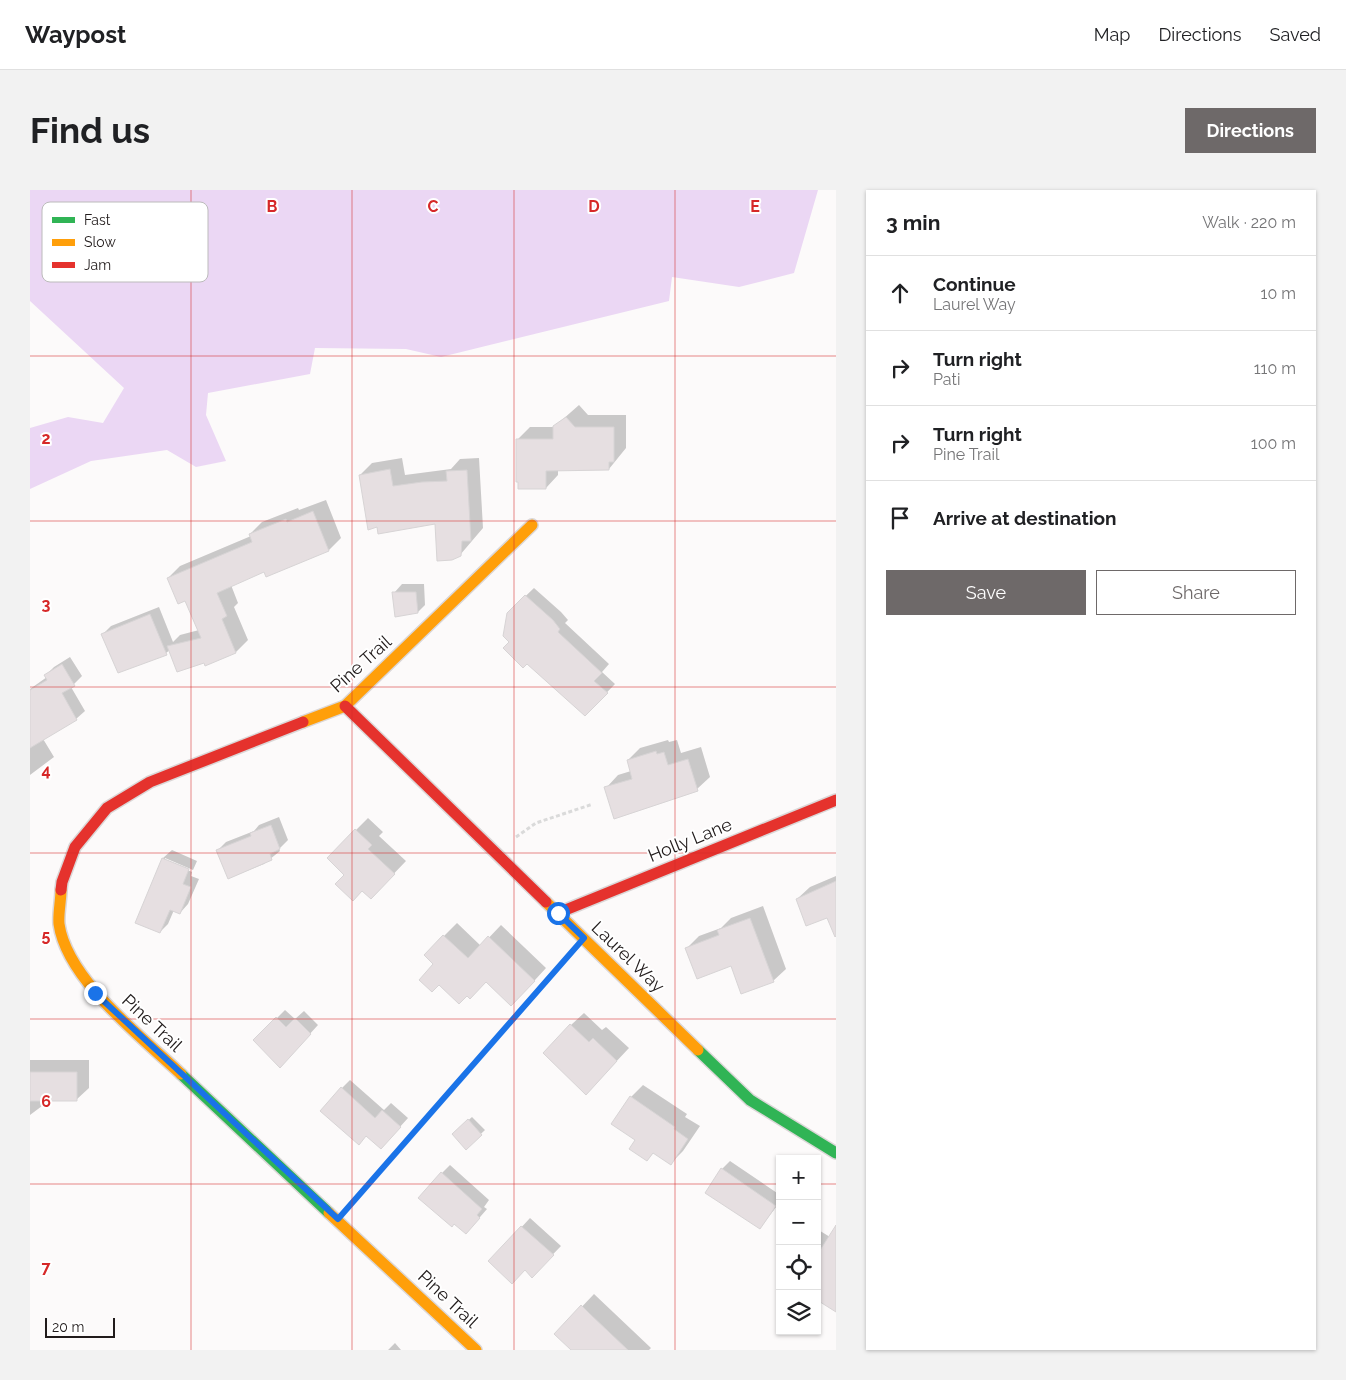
<!DOCTYPE html>
<html lang="en">
<head>
<meta charset="utf-8">
<style>
  :root { --surface:#fff; --page:#f2f2f2; --text:#202124; --muted:#757577; --line:#e0e0e0; --accent:#6e6969 }
  body { margin:0; font-family:Raleway,sans-serif; background:var(--page); color:var(--text) }
  .controls { position:absolute; right:15px; bottom:15px; display:grid; overflow:hidden; border-radius:0px; box-shadow:0 1px 4px #0004 }
  .controls button { width:45px; height:45px; display:grid; place-items:center; padding:0; border:0; border-bottom:1px solid var(--line); background:var(--surface); color:var(--text); font:25px sans-serif }
  .scale { position:absolute; left:15px; bottom:12px; width:70px; box-sizing:border-box; padding-left:5px; border:2px solid #211b1b; border-top:0; font-size:14px; line-height:18px; white-space:nowrap; color:#211b1b; -webkit-text-stroke:4px #fff; paint-order:stroke }
  .stop { position:absolute; width:15px; height:15px; margin:-11px; border:4px solid #1a73e8; border-radius:50%; background:#fff }
  .stop.end { background:#1a73e8; border-color:#fff; box-shadow:0 1px 5px #0008 }
  .list { margin:0; padding:0; list-style:none }
  h2 { display:flex; justify-content:space-between; align-items:center; height:65px; margin:0; padding:0 20px; font-size:21px }
  h2 small { font-size:16px; font-weight:400; color:var(--muted) }
  .list li { display:grid; grid-template-columns:32px 1fr auto; gap:15px; align-items:center; box-sizing:border-box; height:75px; padding:0 20px; border-top:1px solid var(--line) }
  .list b { display:block; font-size:19px; white-space:nowrap }
  .list p { margin:0; font-size:16px; white-space:nowrap; color:var(--muted) }
  .list em { font-size:16px; font-style:normal; color:var(--muted) }
  .actions { display:flex; gap:10px; padding:15px 20px }
  .actions a { flex:1; padding:11px 0; border:1px solid var(--accent); border-radius:0px; text-align:center; font-size:18px; color:var(--accent) }
  .actions .main { background:var(--accent); color:#fff }
  .icon { flex:none; width:28px; height:28px; fill:none; stroke:currentColor; stroke-width:2; stroke-linecap:round; stroke-linejoin:round }
  .map { position:relative; flex:none; width:806px; height:1160px; overflow:hidden; border-radius:0px }
  header { display:flex; align-items:center; gap:30px; box-sizing:border-box; height:70px; padding:0 25px; background:var(--surface); border-bottom:1px solid var(--line) }
  header strong { font-size:24px }
  nav { display:flex; gap:28px; margin-inline-start:auto; font-size:18px }
  .intro { display:flex; align-items:center; justify-content:space-between; box-sizing:border-box; height:120px; padding:0 30px }
  h1 { margin:0; font-size:35px }
  .button { padding:12px 22px; border-radius:0px; background:var(--accent); color:#fff; font-size:18px; font-weight:700 }
  main { display:flex; gap:30px; padding:0 30px }
  aside { flex:1; background:var(--surface); border-radius:0px; box-shadow:0 1px 4px #0004 }
  .map>svg:first-child { display:block }
  .water { fill:#ebd7f4 }
  .shadow { fill:#0003 }
  .building { fill:#e6dfe1; stroke:#d7d4d5 }
  .lines { fill:none; stroke-linecap:round; stroke-linejoin:round }
  .fast-casing { stroke:#dbd7d7; stroke-width:14 }
  .slow-casing { stroke:#dbd7d7; stroke-width:14 }
  .jam-casing { stroke:#dbd7d7; stroke-width:14 }
  .path { stroke:#dadada; stroke-width:3; stroke-dasharray:4 2.5; stroke-linecap:butt }
  .fast { stroke:#30b455; stroke-width:11 }
  .slow { stroke:#ff9f0a; stroke-width:11 }
  .jam { stroke:#e5322d; stroke-width:11 }
  .route { stroke:#1a73e8; stroke-width:6 }
  .grid { fill:none; stroke:#d62828; stroke-width:1; stroke-opacity:0.55 }
  .labels { text-anchor:middle; stroke-width:4; stroke-linejoin:round; paint-order:stroke }
  .street-label { font-size:18px; fill:#211b1b; stroke:#fff }
  .key { fill:#fff; stroke:#bcbbbb; stroke-width:1 }
  .key-label { font-size:14px; fill:#211b1b }
  .grid-label { font-size:16px; text-anchor:middle; font-weight:bold; fill:#d62828; stroke:#fff; stroke-width:4; stroke-linejoin:round; paint-order:stroke }
</style>
</head>
<body>
<header>
<strong>Waypost</strong>
<nav><a>Map</a><a>Directions</a><a>Saved</a></nav>
</header>
<div class="intro"><h1>Find us</h1><a class="button">Directions</a></div>
<main>
<div class="map">
<svg width="806" height="1160" viewBox="0 0 806 1160">
  <rect width="100%" height="100%" fill="#fcfafa"/>
  <path class="water" d="M0,0H788L764,83L709,97L642,87L639,111L411,167L376,159L285,158L280,184L178,203L176,225L196,271L166,277L137,260L61,271L0,299V238L38,227L73,233L94,198L0,111Z"/>
  <path class="shadow" d="M549,215L558,225H596V258L579,279L528,280V285L516,298L488,249L500,237H524Z
    M372,268L375,285L421,279L430,269L449,268L453,338L430,365L407,333L330,285L342,273Z
    M296,310L311,348L299,360L237,385L234,380L201,395L208,413L204,417L218,450L206,462L176,474L175,472L140,460L136,463L73,444L81,436L129,417L143,452L150,445L169,440L156,409L138,388L150,376L221,346L220,344L232,332L268,318L269,320Z
    M372,394H394L395,415L387,423L364,403Z
    M504,398L531,422L538,430L535,433L579,474L572,482L585,494L555,525L481,452L478,423Z
    M40,467L52,486L41,497L55,521L46,529L0,512V499L17,487L16,485L24,477Z
    M4,534L24,567L0,585V536Z
    M638,550L639,552L647,550L651,563L671,557L680,587L667,599L576,598L588,585L601,581L598,570L610,558Z
    M249,627L258,650L249,659L250,661L234,674L199,688L188,660L196,652L224,641L229,635Z
    M338,628L353,642L349,646L376,671L353,695L316,685L326,640Z
    M142,660L167,671L163,680L135,668V670L162,682L161,686L169,689L158,714L150,723L144,720L138,734L130,742L107,732L133,668Z
    M806,686V729L767,709L780,697Z
    M733,716L756,779L743,791L657,758L669,746L691,738L701,728Z
    M427,733L451,756L471,735L516,778L494,802L405,774L395,765Z
    M255,820L265,829L274,821L288,835L258,868L225,850Z
    M554,823L572,840L576,837L599,858L568,891L541,835Z
    M0,870H59V898L46,910H20L0,925Z
    M320,890L354,920L361,913L378,928L359,949L312,898Z
    M613,895L657,924L655,927L670,936L653,961L640,974L624,962L617,970L607,950L601,907Z
    M442,927L455,940L436,958L423,944Z
    M700,971L750,1005V1012L730,1038L692,979Z
    M420,975L459,1010L454,1017L457,1019L444,1034L412,983Z
    M500,1028L531,1056L502,1086L495,1079L460,1071Z
    M787,1039L800,1047L806,1041V1112L787,1109Z
    M564,1104L621,1158L619,1160H544L526,1144Z
    M365,1153L371,1160H358Z"/>
  <path class="building" d="M536,227L545,237H584V272H579V280L516,281V299H488V292H486V249H523V236Z
    M360,279L363,296L392,292L417,291L416,281L437,280L441,351H432L431,366L422,370L407,371L405,334L348,344L347,337L338,340L329,285Z
    M283,321L299,361L236,387L234,382L187,403L197,426L192,429L206,463L175,476L174,473L147,482L137,456L171,448L155,411L148,414L137,388L222,352L219,344L256,329L257,332Z
    M362,402H386L388,423L365,427Z
    M495,405L523,430L530,439L528,442L572,483L564,491L578,503L555,526L497,474L493,478L473,458L479,452L473,446L477,423Z
    M120,424L137,465L88,483L71,444Z
    M32,474L45,496L32,503L47,530L0,558V500L17,490L14,485Z
    M626,561L627,564L634,562L638,575L658,569L668,601L584,629L574,597L602,589L597,570Z
    M241,635L250,659L240,664L242,670L198,689L186,660L221,646L220,643Z
    M325,639L342,655L338,659L365,684L341,709L332,701L323,711L305,694L314,685L297,668Z
    M132,668L159,679L153,694L161,697L150,724L140,720L130,743L105,733Z
    M806,691V746L805,747L797,728L776,736L766,709Z
    M720,728L744,792L711,804L701,776L667,789L655,758L689,745L687,740Z
    M413,745L438,768L458,746L505,791L481,816L456,792L440,809L437,806L429,814L409,795L402,802L389,790L403,774L394,765Z
    M246,827L256,837L265,828L281,844L250,878L223,850Z
    M540,834L559,852L563,848L587,871L556,905L513,863Z
    M0,882H47V911H0Z
    M311,897L345,928L352,920L371,937L351,959L336,946L329,955L290,921Z
    M600,906L645,937L644,939L658,949L641,975L623,963L617,971L599,959L605,950L581,934Z
    M438,929L452,945L436,960L422,944Z
    M691,978L746,1016L730,1039L675,1003Z
    M411,982L452,1019L447,1025L450,1028L436,1044L424,1034L422,1037L388,1008Z
    M806,1035V1122L787,1110V1065Z
    M491,1036L524,1065L502,1088L495,1080L482,1094L458,1071Z
    M551,1115L559,1123L598,1160H541L524,1144Z"/>
  <g class="lines">
    <g class="fast-casing">
      <path id="fast" d="M668,860L720,910L806,963
        M151,884L299,1023"/>
    </g>
    <g class="slow-casing">
      <path id="slow" d="M273,532L315,516L502,335
        M31,700C31,710 28,724 29,734C37,790 112,847 151,884
        M516,712L668,860
        M299,1023L446,1160"/>
    </g>
    <g class="jam-casing">
      <path id="jam" d="M315,516L516,712
        M31,700L32,692L45,657L77,618L120,592L273,532
        M528,723L806,610"/>
    </g>
    <path class="path" d="M486,647L506,633L563,614
      M323,1012L538,766"/>
    <use href="#fast" class="fast"/>
    <use href="#slow" class="slow"/>
    <use href="#jam" class="jam"/>
  </g>
  <g class="lines">
    <path class="route" d="M65,803L308,1029L554,748L528,723"/>
  </g>
  <path class="grid" d="M161,0V1160M322,0V1160M484,0V1160M645,0V1160M0,166H806M0,331H806M0,497H806M0,663H806M0,829H806M0,994H750M787,994H806"/>
  <g class="labels">
    <g class="street-label">
      <text transform="translate(331 474) rotate(-42)" y="6">Pine Trail</text>
      <text transform="translate(660 650) rotate(-22)" y="6">Holly Lane</text>
      <text transform="translate(598 767) rotate(44)" y="6">Laurel Way</text>
      <text transform="translate(122 833) rotate(43)" y="6">Pine Trail</text>
      <text transform="translate(418 1109) rotate(43)" y="6">Pine Trail</text>
    </g>
  </g>
  <rect x="12" y="12" width="166" height="80" rx="8" class="key"/>
  <rect x="22" y="27" width="23" height="6" fill="#30b455"/>
  <rect x="22" y="49" width="23" height="7" fill="#ff9f0a"/>
  <rect x="22" y="72" width="23" height="6" fill="#e5322d"/>
  <g class="key-label">
    <text x="54" y="35">Fast</text>
    <text x="54" y="57">Slow</text>
    <text x="54" y="80">Jam</text>
  </g>
  <g class="grid-label">
    <text x="242" y="22">B</text>
    <text x="403" y="22">C</text>
    <text x="564" y="22">D</text>
    <text x="725" y="22">E</text>
    <text x="16" y="254">2</text>
    <text x="16" y="420">3</text>
    <text x="16" y="586">4</text>
    <text x="16" y="751">5</text>
    <text x="16" y="917">6</text>
    <text x="16" y="1083">7</text>
  </g>
</svg>
<div class="controls">
<button>+</button>
<button>−</button>
<button><svg class="icon" aria-label="locate" viewBox="0 0 24 24"><circle cx="12" cy="12" r="6"/><path d="M12 2v4M12 18v4M2 12h4M18 12h4"/></svg></button>
<button><svg class="icon" aria-label="layers" viewBox="0 0 24 24"><path d="M12 4l9 5-9 5-9-5zM3 14l9 5 9-5"/></svg></button>
</div>
<div class="scale">20 m</div>
<div class="stop" style="left:528px;top:723px"></div>
<div class="stop end" style="left:65px;top:803px"></div>
</div>
<aside>
<h2>3 min<small>Walk · 220 m</small></h2>
<ul class="list">
<li><svg class="icon" aria-label="ahead" viewBox="0 0 24 24"><path d="M12 20V5M6 11l6-6 6 6"/></svg><div><b>Continue</b><p>Laurel Way</p></div><em>10 m</em></li>
<li><svg class="icon" aria-label="right" viewBox="0 0 24 24"><path d="M7 20v-9h11M14 6l5 5-5 5"/></svg><div><b>Turn right</b><p>Pati</p></div><em>110 m</em></li>
<li><svg class="icon" aria-label="right" viewBox="0 0 24 24"><path d="M7 20v-9h11M14 6l5 5-5 5"/></svg><div><b>Turn right</b><p>Pine Trail</p></div><em>100 m</em></li>
<li><svg class="icon" aria-label="arrive" viewBox="0 0 24 24"><path d="M6 21V4h12l-3 4 3 4H6"/></svg><div><b>Arrive at destination</b></div></li>
</ul>
<div class="actions"><a class="main">Save</a><a>Share</a></div>
</aside>
</main>
</body>
</html>
